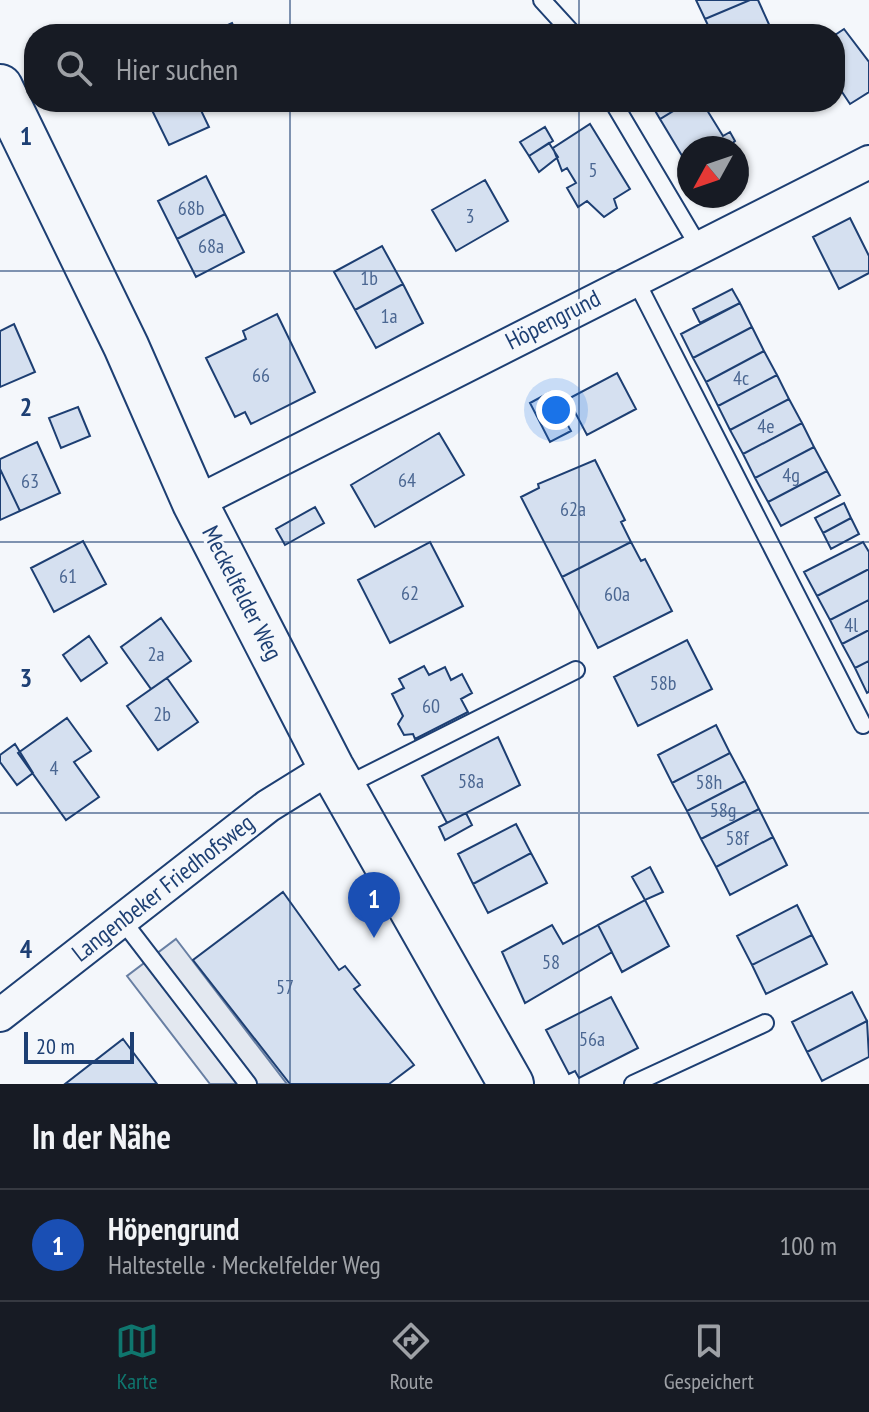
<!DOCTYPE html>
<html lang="de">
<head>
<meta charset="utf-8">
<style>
  :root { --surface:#171b24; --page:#20242c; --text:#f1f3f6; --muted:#9ea1a6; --line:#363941; --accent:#0f766e }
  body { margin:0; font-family:"PT Sans Narrow",sans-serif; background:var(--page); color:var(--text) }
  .compass { position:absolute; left:677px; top:136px; width:72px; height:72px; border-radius:50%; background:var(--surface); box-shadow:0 2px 6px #0004; rotate:230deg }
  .scale { position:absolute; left:24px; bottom:20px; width:110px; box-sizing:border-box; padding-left:8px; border:4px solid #1d3f73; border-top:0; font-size:22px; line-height:28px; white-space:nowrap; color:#1d3f73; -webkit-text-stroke:6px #f4f7fb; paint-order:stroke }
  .you { position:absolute; left:556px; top:410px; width:28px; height:28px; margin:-20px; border:6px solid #fff; border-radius:50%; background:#1a73e8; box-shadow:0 0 0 12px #1a73e833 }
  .badge { display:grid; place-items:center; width:52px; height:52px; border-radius:50%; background:var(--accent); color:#fff; font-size:26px; font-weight:700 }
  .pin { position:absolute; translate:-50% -66px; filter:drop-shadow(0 2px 4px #0008) }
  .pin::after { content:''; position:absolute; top:42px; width:28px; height:24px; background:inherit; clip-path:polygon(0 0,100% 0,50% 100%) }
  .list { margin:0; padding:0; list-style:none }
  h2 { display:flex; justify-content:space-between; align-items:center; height:104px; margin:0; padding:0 32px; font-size:34px }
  h2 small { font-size:26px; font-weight:400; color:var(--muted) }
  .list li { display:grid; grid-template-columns:52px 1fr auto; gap:24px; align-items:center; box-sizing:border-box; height:112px; padding:0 32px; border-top:2px solid var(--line) }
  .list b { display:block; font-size:30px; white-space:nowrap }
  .list p { margin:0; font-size:26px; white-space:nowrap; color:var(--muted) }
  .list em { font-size:26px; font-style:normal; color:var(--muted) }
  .icon { flex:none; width:44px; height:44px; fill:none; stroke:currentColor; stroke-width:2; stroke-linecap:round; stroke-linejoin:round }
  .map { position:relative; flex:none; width:869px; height:1084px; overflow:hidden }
  .search { position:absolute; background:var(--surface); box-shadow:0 2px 6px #0004; left:24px; right:24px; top:24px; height:88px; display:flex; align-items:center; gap:20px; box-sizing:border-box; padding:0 28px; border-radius:32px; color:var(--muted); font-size:30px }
  .sheet { height:216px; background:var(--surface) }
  nav { display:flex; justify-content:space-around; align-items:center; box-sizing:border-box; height:112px; border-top:2px solid var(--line); background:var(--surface); font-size:22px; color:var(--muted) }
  nav a { display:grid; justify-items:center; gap:4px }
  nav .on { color:var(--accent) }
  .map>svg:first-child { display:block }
  .parking { fill:#e3e8f0; stroke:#687fa3; stroke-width:2 }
  .building { fill:#d5e0f0; stroke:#1d3f73; stroke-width:2 }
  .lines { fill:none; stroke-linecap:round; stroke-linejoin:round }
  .service-casing { stroke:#1d3f73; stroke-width:20 }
  .minor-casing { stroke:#1d3f73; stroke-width:36 }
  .secondary-casing { stroke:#1d3f73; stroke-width:48 }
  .service { stroke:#f4f7fb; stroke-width:16 }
  .minor { stroke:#f4f7fb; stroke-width:32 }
  .secondary { stroke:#f4f7fb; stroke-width:44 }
  .grid { fill:none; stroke:#1d3f73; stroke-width:2; stroke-opacity:0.55 }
  .labels { text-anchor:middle; stroke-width:6; stroke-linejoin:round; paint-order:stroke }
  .number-label { font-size:20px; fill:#4b6792 }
  .street-label { font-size:24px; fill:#1d3f73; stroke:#f4f7fb }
  .grid-label { font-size:26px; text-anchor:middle; font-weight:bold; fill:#1d3f73; stroke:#f4f7fb; stroke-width:6; stroke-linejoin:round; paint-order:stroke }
</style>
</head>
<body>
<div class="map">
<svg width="869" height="1084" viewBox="0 0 869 1084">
  <rect width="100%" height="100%" fill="#f4f7fb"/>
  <path class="parking" d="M176,939L287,1084H210L127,976Z"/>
  <path class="building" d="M696,0H750L705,19Z
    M750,0H758L772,31L765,34H712L705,19Z
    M232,23L237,34H208Z
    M844,29L869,62V92L850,104L838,86L835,89V35Z
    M148,102H197L209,127L169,145Z
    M650,102H688L660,119Z
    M688,102H702L723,136L730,132L735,141L727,148H689V161L684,159L660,119Z
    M590,124L630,189L614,199L617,208L604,217L587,201L578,207L567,188L576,183L567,168L562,171L553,148Z
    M545,127L553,141L529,156L520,142Z
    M549,143L558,157L539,172L529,156Z
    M206,176L225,214L177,239L158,201Z
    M485,180L508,221L456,251L432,210Z
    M225,214L244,252L196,277L177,239Z
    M850,218L869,256V273L839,289L813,237Z
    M382,246L403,284L355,310L334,272Z
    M403,284L423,323L376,348L355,310Z
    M732,289L740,303L700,323L693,309Z
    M740,303L752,327L693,358L681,334Z
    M277,314L315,392L251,424L245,412L235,417L206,358L246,339L243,331Z
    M14,324L35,372L0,387V331Z
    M752,327L764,351L706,382L693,358Z
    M764,351L777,375L718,406L706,382Z
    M617,373L636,409L587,435L568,399Z
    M777,375L789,399L730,430L718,406Z
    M550,392L571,431L550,442L530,403Z
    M789,399L802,423L743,454L730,430Z
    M78,407L90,436L61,448L49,418Z
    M802,423L814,447L755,478L743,454Z
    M439,433L464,475L375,527L351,485Z
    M37,442L60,493L20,511L0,469V459Z
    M814,447L827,471L768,502L755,478Z
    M595,460L625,520L621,522L631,542L562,577L521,497L539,488L538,484Z
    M0,469L20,511L0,520Z
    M827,471L840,495L781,526L768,502Z
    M844,503L851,518L823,533L815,518Z
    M315,507L324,523L285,545L276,529Z
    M851,518L859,534L831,549L823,533Z
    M83,541L106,584L54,612L31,568Z
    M430,542L463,606L390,643L358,580Z
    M631,542L641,561L645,559L672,611L598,648L562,577Z
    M863,542L869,552V569L817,596L804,572Z
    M869,569V600L830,620L817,596Z
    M869,600V630L842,644L830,620Z
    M161,618L191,661L151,689L121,647Z
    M869,630V661L855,668L842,644Z
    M89,636L107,663L81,681L63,655Z
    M687,640L712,689L638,726L614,677Z
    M869,661V692L867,693L855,668Z
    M424,666L429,675L445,667L451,680L462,674L472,693L461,699L468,712L415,739L413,734L404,735L398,724L403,716L392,694L404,688L399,679Z
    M167,678L198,722L158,750L127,706Z
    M67,718L91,751L74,762L99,797L66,820L18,753Z
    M716,725L730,753L672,783L658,755Z
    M498,737L520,785L447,823L422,776Z
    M15,744L33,773L17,785L0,762V755Z
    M730,753L745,781L687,811L672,783Z
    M745,781L759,809L701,839L687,811Z
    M759,809L773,837L716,867L701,839Z
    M466,813L472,825L445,840L439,827Z
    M516,824L531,853L473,884L458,854Z
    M773,837L787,865L730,895L716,867Z
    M531,853L547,883L488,913L473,884Z
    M650,867L663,892L645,900L632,877Z
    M283,892L339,970L345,966L360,985L354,989L414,1065L389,1084H290L193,960Z
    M645,900L669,946L622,972L598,925Z
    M797,905L812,935L752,965L737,936Z
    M552,925L563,944L598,925L612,952L525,1003L502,952Z
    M812,935L827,964L766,994L752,965Z
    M852,992L867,1021L807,1052L792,1022Z
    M611,997L638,1048L579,1078L575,1071L569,1074L546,1030Z
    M867,1021L869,1057L822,1081L807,1052Z
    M123,1039L157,1084H65Z"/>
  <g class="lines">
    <g class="service-casing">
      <path id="service" d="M542,0L573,34
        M613,102L699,247
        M635,279L863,725
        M345,786L576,670
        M122,920L248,1084
        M633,1084L765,1023"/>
    </g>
    <g class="minor-casing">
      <path id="minor" d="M195,503L869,162
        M0,1015L268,806L331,767"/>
    </g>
    <g class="secondary-casing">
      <path id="secondary" d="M0,87L126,346L195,503L331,767L511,1084"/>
    </g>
    <use href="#service" class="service"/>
    <use href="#minor" class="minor"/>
    <use href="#secondary" class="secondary"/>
  </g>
  <path class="grid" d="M290,0V34M579,0V34M290,102V1084M579,102V1084M0,271H869M0,542H869M0,813H869"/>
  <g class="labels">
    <g class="number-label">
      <text x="593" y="177">5</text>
      <text x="191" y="215">68b</text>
      <text x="470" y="223">3</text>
      <text x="211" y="253">68a</text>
      <text x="369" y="285">1b</text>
      <text x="389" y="323">1a</text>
      <text x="261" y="382">66</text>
      <text x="741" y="385">4c</text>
      <text x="766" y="433">4e</text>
      <text x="791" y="482">4g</text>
      <text x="407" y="487">64</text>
      <text x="30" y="488">63</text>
      <text x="573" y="516">62a</text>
      <text x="68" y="583">61</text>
      <text x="410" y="600">62</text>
      <text x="617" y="601">60a</text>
      <text x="851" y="632">4l</text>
      <text x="156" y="661">2a</text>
      <text x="663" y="690">58b</text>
      <text x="431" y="713">60</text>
      <text x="162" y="721">2b</text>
      <text x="54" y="775">4</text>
      <text x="471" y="788">58a</text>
      <text x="709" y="789">58h</text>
      <text x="723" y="817">58g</text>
      <text x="737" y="845">58f</text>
      <text x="551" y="969">58</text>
      <text x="285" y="994">57</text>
      <text x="592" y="1046">56a</text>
    </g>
    <g class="street-label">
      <text transform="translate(553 320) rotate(-27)" y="8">Höpengrund</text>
      <text transform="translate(242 593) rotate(63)" y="8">Meckelfelder Weg</text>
      <text transform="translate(163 888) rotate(-38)" y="8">Langenbeker Friedhofsweg</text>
    </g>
  </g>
  <g class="grid-label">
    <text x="26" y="145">1</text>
    <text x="26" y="416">2</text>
    <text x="26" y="687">3</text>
    <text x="26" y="958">4</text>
  </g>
</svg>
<svg class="compass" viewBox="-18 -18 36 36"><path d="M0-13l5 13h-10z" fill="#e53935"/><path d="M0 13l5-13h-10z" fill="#9ea1a6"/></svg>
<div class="scale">20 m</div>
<div class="you"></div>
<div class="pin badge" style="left:374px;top:938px;background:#1a4fb4">1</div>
<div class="search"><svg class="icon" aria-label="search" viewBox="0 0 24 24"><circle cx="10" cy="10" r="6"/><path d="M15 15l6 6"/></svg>Hier suchen</div>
</div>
<section class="sheet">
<h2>In der Nähe<small></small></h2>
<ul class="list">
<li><span class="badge" style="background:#1a4fb4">1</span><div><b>Höpengrund</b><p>Haltestelle · Meckelfelder Weg</p></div><em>100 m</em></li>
</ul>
</section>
<nav>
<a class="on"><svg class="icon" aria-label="map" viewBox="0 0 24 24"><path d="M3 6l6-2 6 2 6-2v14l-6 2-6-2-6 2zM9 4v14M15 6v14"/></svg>Karte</a>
<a><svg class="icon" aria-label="directions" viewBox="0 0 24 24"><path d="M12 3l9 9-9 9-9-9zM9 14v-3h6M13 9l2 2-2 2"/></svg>Route</a>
<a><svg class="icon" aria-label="saved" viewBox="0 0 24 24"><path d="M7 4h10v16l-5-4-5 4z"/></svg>Gespeichert</a>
</nav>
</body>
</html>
